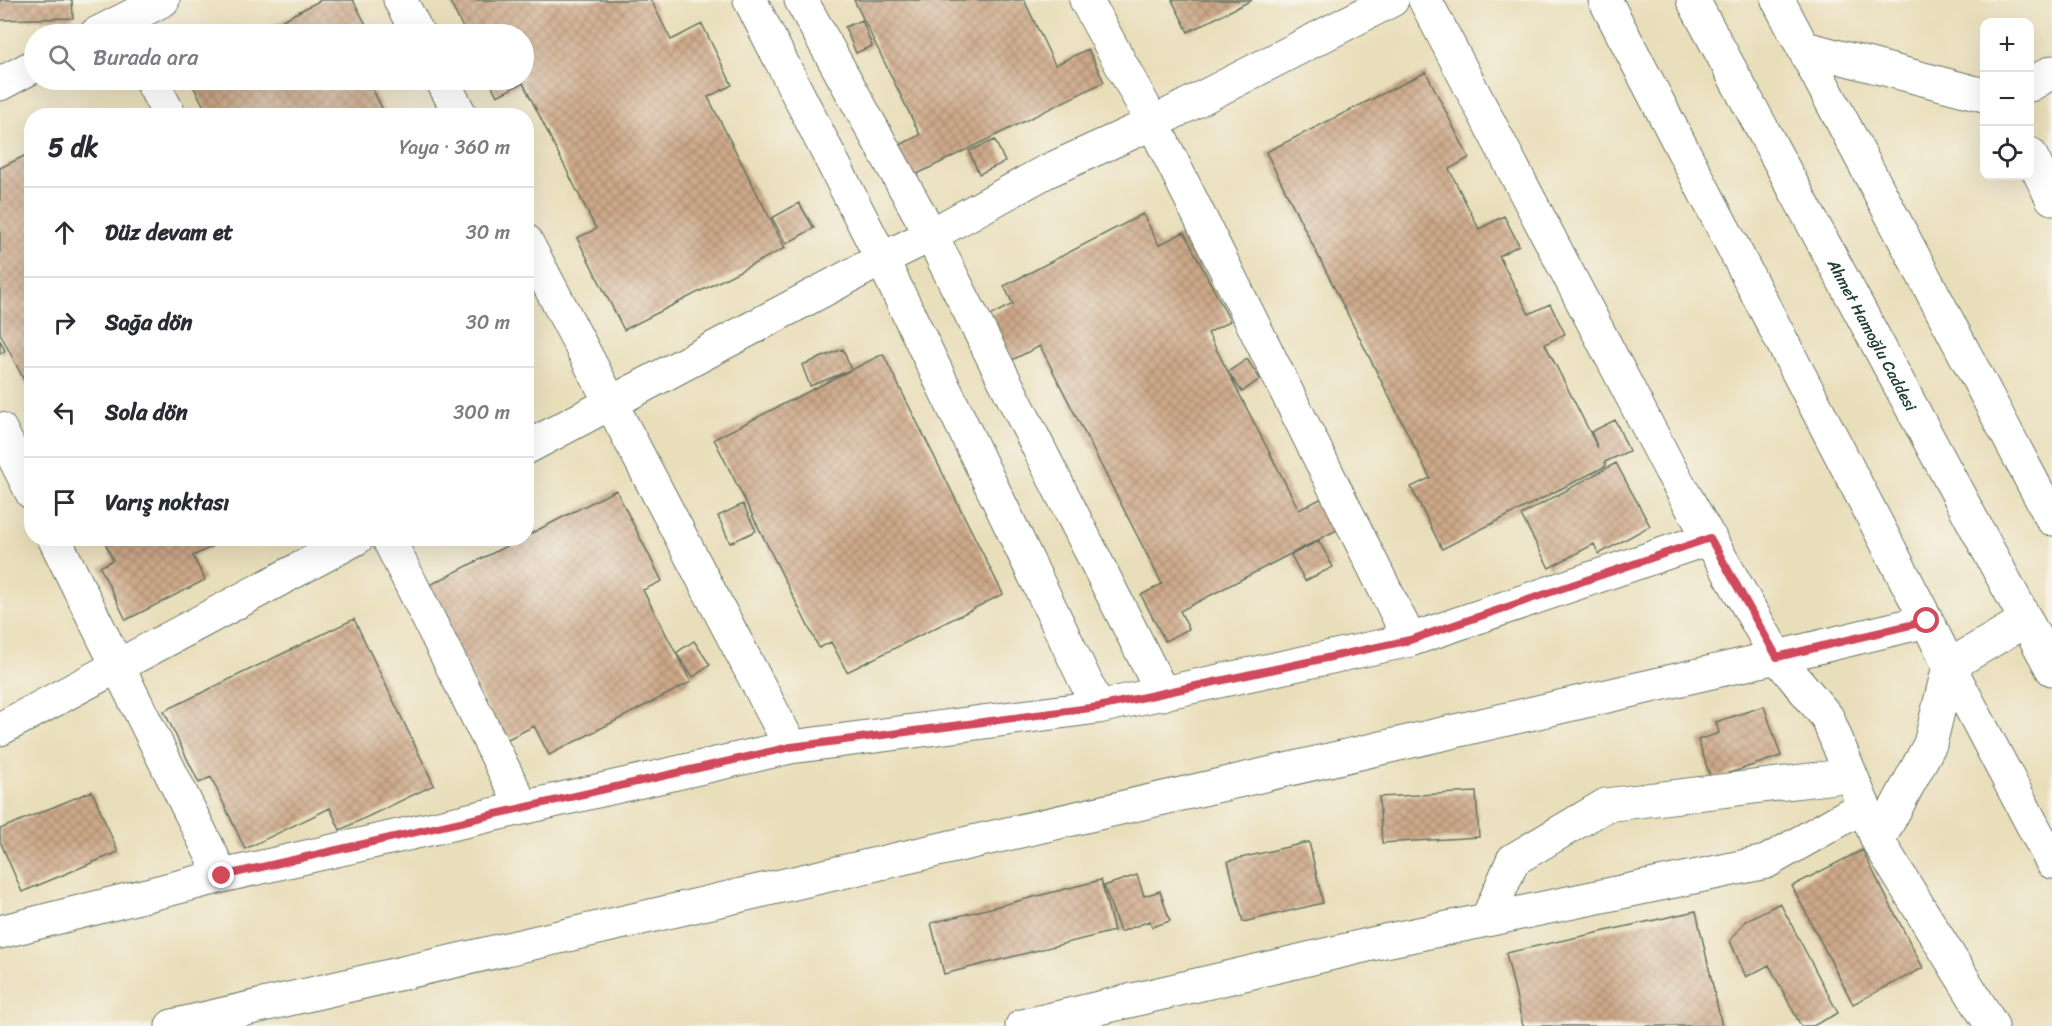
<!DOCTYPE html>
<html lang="tr">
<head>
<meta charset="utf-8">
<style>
  :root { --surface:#fff; --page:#f7f7f7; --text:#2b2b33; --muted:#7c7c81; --line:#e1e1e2 }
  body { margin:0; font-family:Sriracha,sans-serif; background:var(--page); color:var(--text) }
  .controls { position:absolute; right:18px; top:18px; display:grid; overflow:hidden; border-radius:12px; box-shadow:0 6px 24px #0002 }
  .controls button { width:54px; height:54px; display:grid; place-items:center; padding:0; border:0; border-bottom:2px solid var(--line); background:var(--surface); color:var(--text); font:30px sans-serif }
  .stop { position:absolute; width:18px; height:18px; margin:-14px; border:4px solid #d1495b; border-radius:50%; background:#fff }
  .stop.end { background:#d1495b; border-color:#fff; box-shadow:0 2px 6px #0008 }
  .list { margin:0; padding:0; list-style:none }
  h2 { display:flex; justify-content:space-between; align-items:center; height:78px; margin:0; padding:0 24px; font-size:26px }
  h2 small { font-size:20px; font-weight:400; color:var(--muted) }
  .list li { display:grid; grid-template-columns:39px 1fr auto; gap:18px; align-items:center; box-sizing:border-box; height:90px; padding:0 24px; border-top:2px solid var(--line) }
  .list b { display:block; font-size:22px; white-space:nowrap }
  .list em { font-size:20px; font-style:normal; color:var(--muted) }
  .icon { flex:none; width:33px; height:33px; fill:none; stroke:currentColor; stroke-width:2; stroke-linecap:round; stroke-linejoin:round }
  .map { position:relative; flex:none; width:2052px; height:1026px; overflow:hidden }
  .search { position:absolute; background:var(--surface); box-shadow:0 6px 24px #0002; left:24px; top:24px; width:510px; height:66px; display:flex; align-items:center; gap:15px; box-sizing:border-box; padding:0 21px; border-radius:33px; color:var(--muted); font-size:22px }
  .panel { position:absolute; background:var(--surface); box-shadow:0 6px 24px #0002; left:24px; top:108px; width:510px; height:438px; border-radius:24px }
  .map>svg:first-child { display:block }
  .building { fill:url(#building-cross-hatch) }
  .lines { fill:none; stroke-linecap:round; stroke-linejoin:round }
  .minor-casing { stroke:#667563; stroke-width:35 }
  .highway-casing { stroke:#667563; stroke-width:35 }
  .minor { stroke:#fff; stroke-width:33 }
  .highway { stroke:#fff; stroke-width:33 }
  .route { stroke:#d1495b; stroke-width:8 }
  .labels { text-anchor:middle; stroke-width:4.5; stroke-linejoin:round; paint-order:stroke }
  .street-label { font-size:16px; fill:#1f3d34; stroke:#f7f3e8 }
</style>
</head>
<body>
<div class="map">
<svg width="2052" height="1026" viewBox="0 0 2052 1026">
  <defs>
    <pattern id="building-cross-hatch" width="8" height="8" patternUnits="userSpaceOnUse" patternTransform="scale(1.5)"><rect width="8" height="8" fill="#cea989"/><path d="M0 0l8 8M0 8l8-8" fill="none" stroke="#a78b71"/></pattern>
  </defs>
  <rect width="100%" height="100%" fill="#f7f3e8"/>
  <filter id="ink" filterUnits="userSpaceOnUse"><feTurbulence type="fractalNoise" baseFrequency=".0167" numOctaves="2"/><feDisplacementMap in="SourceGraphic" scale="12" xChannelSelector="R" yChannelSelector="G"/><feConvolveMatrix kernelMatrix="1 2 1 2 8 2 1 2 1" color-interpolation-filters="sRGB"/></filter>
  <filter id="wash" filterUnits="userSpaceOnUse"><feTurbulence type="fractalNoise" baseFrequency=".008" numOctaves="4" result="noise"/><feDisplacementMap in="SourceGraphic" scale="24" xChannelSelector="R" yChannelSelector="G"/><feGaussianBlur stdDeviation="1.35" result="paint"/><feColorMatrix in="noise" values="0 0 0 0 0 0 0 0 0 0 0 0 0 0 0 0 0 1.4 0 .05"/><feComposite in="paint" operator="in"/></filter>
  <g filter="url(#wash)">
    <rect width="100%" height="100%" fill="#e9deba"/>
    <g id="blocks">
      <path class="building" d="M0,0H72L73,18L0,20Z
        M321,0H353L371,34H256Z
        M449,0H651L671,40L702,24L732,85L708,97L785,248L624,330L577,238L596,229L523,83L497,96L489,80H524V34H466Z
        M854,0H1024L1055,65L1088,49L1104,82L911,177L896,147L920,135Z
        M1172,0H1252L1188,32Z
        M862,20L872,46L856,53L845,27Z
        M1426,72L1469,158L1449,169L1479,229L1504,216L1519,245L1499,256L1529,314L1550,304L1565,334L1545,344L1598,448L1591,432L1615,420L1629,451L1605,462L1606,466L1442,549L1411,487L1430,478L1266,152Z
        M190,80H384L371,86L386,116H209Z
        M995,140L1005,162L979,174L969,151Z
        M32,152V396L0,333V168Z
        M799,203L814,228L786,244L772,218Z
        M1143,214L1159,245L1184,232L1230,321L1208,333L1299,510L1322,498L1339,529L1180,611L1189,629L1165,641L1141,595L1162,584L1040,346L1012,360L989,316L1013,304L1004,286Z
        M0,340L5,351L0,354Z
        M843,349L851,370L810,386L802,365Z
        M883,354L1003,594L847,672L831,642L819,648L714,439Z
        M1247,359L1260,379L1242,392L1228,372Z
        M1616,463L1650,526L1599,554L1594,544L1549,568L1521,515Z
        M616,490L662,581L643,590L691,682L549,755L534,726L504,741L426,587L522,538H526V536Z
        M743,504L756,531L730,543L718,516Z
        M103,538H229L193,556L205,580L126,620L100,567L113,560Z
        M1319,541L1333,567L1305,581L1291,555Z
        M354,619L434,785L340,830L330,808L245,849L211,777L199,783L164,711Z
        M694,641L710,665L693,677L676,653Z
        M1764,706L1781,756L1711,779L1698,740L1719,733L1716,722Z
        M92,791L118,852L22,892L0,841V829Z
        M1476,792L1479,837L1382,843L1379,797Z
        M1309,842L1323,903L1243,922L1228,861Z
        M1862,850L1923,968L1853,1004L1792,886Z
        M1137,875L1144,896L1160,891L1170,921L1152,927L1150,921L1120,932L1104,886Z
        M1101,880L1114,931L944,974L931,923Z
        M1780,903L1838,1013L1813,1026H1801L1769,965L1746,977L1730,941L1745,921Z
        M1696,911L1722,1026H1523L1506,953Z"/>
    </g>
  </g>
  <g filter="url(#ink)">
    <use href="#blocks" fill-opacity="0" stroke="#667563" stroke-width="1.5"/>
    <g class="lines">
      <g class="minor-casing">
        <path id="minor" d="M400,0L418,34
          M750,0L882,259L1098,707
          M801,0L931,235L1163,694
          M1086,0L1153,123L1410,640
          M1425,0L1670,469L1777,657L1827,717L1878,841
          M1605,0L1927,621
          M96,34L163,0
          M1805,48L1984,95
          M151,80L170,116
          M442,80L461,116
          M0,84L34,66
          M2030,85L2052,72
          M2030,154L2052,198
          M526,241L791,747
          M0,429L32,493
          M526,448L882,259L931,235L1045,172L1153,123L1392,0
          M54,538L222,876
          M388,538L523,808
          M1949,666L1930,744L1878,841L1992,1026
          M1949,666L2052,862
          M0,729L357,538
          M1487,920L1513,860L1606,805L1851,775
          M0,932L222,876L791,747L1098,707L1410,640L1710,538
          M172,1026L1777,657L1927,621L1949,666L2026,620
          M1022,1026L1385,941L1766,862L1864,806"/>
      </g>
      <g class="highway-casing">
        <g id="highway">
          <path id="s1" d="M1693,0L2052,669"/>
          <path d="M1778,0L2052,519"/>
        </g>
      </g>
      <use href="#minor" class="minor"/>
      <use href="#highway" class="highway"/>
    </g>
  </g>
  <g class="lines" filter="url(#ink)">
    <path class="route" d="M222,876L791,747L1098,707L1410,640L1710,538L1777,657L1927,621"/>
  </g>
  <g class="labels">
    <g class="street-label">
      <text dy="6" stroke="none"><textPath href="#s1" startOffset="380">Ahmet Hamoğlu Caddesi</textPath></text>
    </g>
  </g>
</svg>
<div class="controls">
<button>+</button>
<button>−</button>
<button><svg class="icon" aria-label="locate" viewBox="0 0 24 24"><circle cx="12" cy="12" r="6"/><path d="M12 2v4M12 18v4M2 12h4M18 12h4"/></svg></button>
</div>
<div class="stop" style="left:1927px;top:621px"></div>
<div class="stop end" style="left:222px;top:876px"></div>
<div class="search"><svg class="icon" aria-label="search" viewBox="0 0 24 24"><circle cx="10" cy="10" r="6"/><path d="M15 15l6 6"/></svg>Burada ara</div>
<section class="panel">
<h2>5 dk<small>Yaya · 360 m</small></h2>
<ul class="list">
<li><svg class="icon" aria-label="ahead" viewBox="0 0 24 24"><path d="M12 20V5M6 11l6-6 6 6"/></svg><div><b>Düz devam et</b></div><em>30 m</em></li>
<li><svg class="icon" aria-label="right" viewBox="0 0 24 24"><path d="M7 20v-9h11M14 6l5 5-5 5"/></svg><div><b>Sağa dön</b></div><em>30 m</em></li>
<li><svg class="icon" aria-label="left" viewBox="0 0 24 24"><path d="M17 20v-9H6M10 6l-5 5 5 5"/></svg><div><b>Sola dön</b></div><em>300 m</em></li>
<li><svg class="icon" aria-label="arrive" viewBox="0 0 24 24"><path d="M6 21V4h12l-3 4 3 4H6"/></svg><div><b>Varış noktası</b></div></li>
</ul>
</section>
</div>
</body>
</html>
